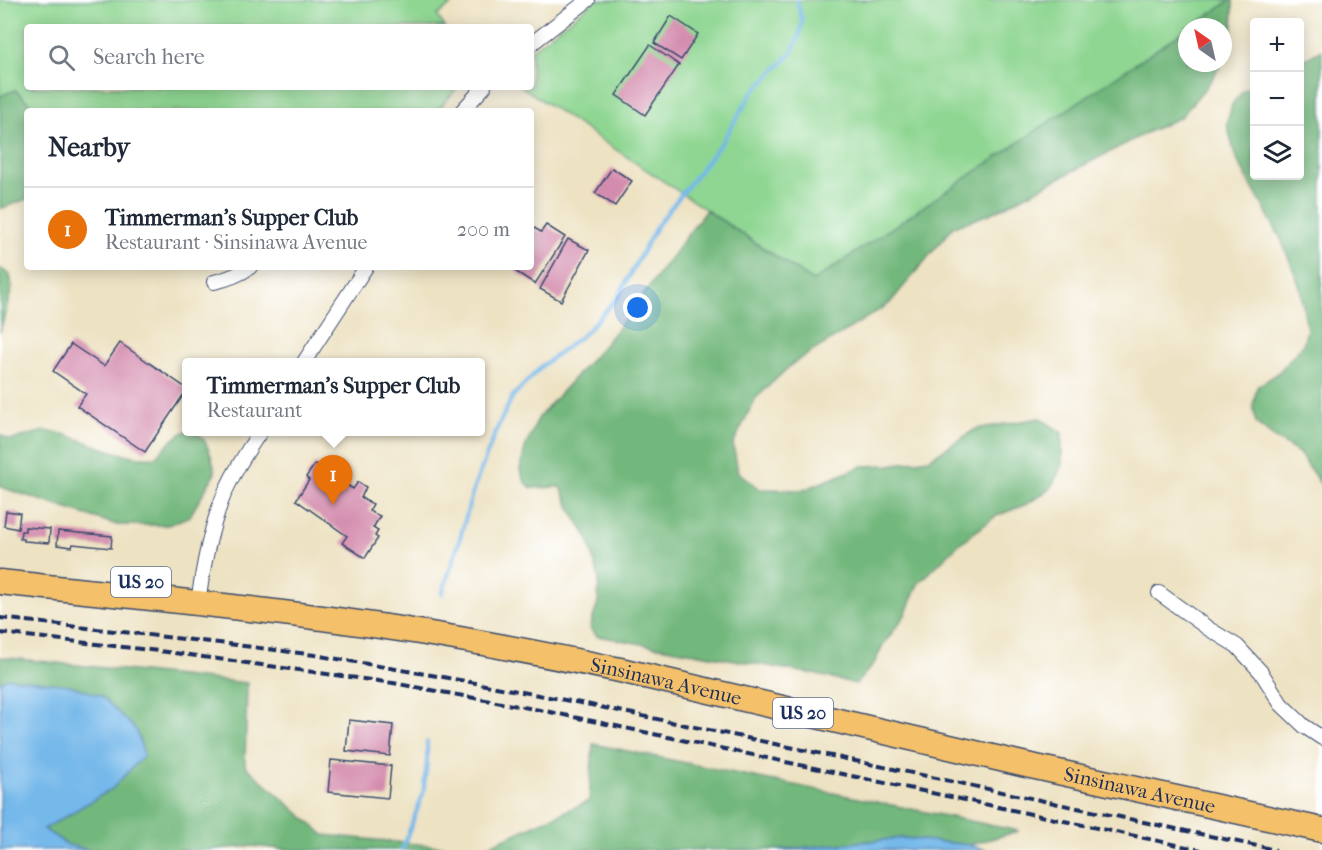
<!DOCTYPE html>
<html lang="en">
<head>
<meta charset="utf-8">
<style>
  :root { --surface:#fff; --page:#f2f2f3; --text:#1f2937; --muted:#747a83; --line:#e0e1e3; --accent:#7c3aed }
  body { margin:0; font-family:"IM FELL French Canon",serif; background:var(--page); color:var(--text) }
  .controls { position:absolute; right:18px; top:18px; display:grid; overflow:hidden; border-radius:6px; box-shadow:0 3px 15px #0003 }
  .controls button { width:54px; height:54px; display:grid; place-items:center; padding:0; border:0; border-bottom:2px solid var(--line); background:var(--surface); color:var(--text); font:30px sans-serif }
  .compass { position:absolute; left:1178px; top:18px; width:54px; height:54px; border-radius:50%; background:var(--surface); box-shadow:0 3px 15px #0003; rotate:326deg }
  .you { position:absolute; left:638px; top:308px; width:21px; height:21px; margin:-15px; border:4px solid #fff; border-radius:50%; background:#1a73e8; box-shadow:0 0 0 9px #1a73e833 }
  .badge { display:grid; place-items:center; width:39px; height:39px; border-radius:50%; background:var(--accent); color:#fff; font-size:20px; font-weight:700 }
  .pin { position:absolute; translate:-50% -50px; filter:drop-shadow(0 2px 3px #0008) }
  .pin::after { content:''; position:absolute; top:32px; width:21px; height:18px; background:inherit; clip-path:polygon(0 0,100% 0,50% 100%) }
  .popup { position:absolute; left:182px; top:358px; width:303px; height:78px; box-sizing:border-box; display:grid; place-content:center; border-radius:6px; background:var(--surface); filter:drop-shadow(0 2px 4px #0005); font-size:20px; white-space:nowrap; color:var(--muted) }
  .popup b { font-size:22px; color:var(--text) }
  .popup::after { content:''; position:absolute; left:50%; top:100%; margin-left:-12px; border:12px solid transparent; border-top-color:var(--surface) }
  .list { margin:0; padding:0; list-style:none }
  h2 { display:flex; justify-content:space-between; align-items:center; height:78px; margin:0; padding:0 24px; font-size:26px }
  h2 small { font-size:20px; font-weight:400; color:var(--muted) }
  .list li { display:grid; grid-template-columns:39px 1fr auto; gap:18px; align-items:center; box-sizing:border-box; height:84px; padding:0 24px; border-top:2px solid var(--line) }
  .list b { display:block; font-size:22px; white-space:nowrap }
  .list p { margin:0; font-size:20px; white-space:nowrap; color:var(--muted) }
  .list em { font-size:20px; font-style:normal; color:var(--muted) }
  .icon { flex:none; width:33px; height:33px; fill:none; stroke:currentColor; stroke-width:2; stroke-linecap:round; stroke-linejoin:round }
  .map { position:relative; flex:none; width:1322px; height:850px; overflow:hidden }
  .search { position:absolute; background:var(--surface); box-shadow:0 3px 15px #0003; left:24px; top:24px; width:510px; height:66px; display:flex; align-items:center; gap:15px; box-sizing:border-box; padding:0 21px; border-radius:6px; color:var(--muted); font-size:22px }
  .panel { position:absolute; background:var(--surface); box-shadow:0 3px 15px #0003; left:24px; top:108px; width:510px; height:162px; border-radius:6px }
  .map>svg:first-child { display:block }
  .green { fill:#8ed691; stroke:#548278; stroke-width:1.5 }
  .forest { fill:#72b77b; stroke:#46736c; stroke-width:1.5 }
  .water { fill:#74b8ea; stroke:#4874a4; stroke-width:1.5 }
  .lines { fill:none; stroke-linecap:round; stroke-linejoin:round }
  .stream { stroke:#74b8ea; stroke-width:4 }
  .building { fill:#d48cae }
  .minor-casing { stroke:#3a4a6d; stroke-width:16 }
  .trunk-casing { stroke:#3a4a6d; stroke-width:27 }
  .minor { stroke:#fff; stroke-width:14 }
  .trunk { stroke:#f4c16b; stroke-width:24 }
  .rail { stroke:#1b2f5e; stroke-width:4; stroke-dasharray:9 4.5; stroke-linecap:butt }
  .labels { text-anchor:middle; stroke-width:5; stroke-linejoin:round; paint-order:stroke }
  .shield { fill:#fff; stroke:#5f6d8e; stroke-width:1.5 }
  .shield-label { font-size:18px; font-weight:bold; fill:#1b2f5e }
  .street-label { font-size:20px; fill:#1b2f5e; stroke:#fff }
</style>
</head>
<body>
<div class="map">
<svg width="1322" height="850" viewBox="0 0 1322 850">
  <rect width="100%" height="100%" fill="#fff"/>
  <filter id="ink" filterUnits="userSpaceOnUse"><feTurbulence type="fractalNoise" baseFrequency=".0167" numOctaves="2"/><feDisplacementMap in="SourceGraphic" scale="12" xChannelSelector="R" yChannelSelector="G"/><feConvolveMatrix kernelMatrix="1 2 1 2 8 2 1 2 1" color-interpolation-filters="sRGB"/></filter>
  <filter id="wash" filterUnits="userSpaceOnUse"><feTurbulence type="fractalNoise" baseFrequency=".008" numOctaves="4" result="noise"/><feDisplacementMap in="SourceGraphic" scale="24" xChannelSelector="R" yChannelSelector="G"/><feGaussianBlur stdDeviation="1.35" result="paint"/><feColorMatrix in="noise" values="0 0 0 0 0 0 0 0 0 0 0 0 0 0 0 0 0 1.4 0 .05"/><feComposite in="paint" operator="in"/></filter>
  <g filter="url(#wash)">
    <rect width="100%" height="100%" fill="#ede2c2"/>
    <path class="green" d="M0,0H457L437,16L445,27H27V87H458L437,111H38L15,90L0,99Z
      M596,0H1233L1192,27H1187V31L813,281L522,87H531V50Z"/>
    <path class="forest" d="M1231,0H1233V25L1230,50L1223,61V27H1191Z
      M1187,29V63H1222L1210,82L1181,117L1148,132L992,213L953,227L889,304L792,364L755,399L733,444L738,472L760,489L803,490L863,466L889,465L929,459L976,429L1040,418L1062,433V466L1050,489L1027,504L996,516L958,545L918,584L905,615L882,647L875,662L856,684L814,674L597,636L590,628L598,602L599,579L588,538L572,512L561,487L531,488L524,480L520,470L525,448L539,417L605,344L641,298L706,210L813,281Z
      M1322,50V486L1299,453L1275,438L1256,423L1253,405L1257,387L1278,373L1303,345L1307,330L1300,287L1281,239L1235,156L1227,124L1232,104L1244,90L1254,85V176H1300V62Z
      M15,90L38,111H27V199L0,209V96Z
      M0,268L10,275L12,288L0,332Z
      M44,431C52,432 60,433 67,435C96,445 125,459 155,457C163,450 175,436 184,432C205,425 213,460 215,473L190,516L168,525H117L0,487V435L11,440Z
      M0,657L247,683L245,766L324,835L479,850L589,801L593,744L1019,831L969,845L903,838L779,850H293L252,846L208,850H90L68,845L43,829L74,812L9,678L0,682Z"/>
    <path class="water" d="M8,678L69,685L101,696L136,730L144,755L112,789L44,829L68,845L90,850H0V682Z
      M903,838L969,845L988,850H779Z"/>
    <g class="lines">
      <path class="stream" d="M442,594L459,542L473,490L498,426L513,396L543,365L584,334L618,297L656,227L722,142L752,93L791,54L800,34L802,20L797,0
        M402,850L423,794L427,762V742"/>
    </g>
    <g id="blocks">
      <path class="building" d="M671,16L698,34L681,60L654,43Z
        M650,45L679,65L645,115L616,95Z
        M612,168L632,181L615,206L595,193Z
        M546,225L565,237L535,284L515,271L518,267H531V226L541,232Z
        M568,239L589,250L561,301L540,289Z
        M120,343L186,388V391L145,452L77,406L86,394L53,371L71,344L104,366Z
        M315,464L353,489L358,482L366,487L361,498L373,504L369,511L380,516L373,528L378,531L375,536L378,538L365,558L342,543L347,536L296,500L309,480L306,477Z
        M6,511L20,513L18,529L4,526Z
        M25,527L50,529L49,543L24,541V539H20L21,531H25Z
        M58,531L112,536L111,548L73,544L72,547L57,545Z
        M349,720L393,725L390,756L346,751Z
        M331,760L391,766L388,798L328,792Z"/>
    </g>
  </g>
  <g filter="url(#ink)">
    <use href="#blocks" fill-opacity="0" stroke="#3a4a6d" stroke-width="1.5"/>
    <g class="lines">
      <g class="minor-casing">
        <path id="minor" d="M531,44L588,0
          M462,111L484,87
          M214,282C227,279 239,275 250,267
          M304,362L366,267
          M1159,593L1209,629L1237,646L1261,672L1281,704L1304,726L1322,738
          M198,604C203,565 210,528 225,492C235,470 247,451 260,432"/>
      </g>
      <g class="trunk-casing">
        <g id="trunk">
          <path id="s1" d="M0,582C140,597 280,610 419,632C486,643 553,656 620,670L1022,764L1322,830"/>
        </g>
      </g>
      <use href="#minor" class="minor"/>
      <use href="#trunk" class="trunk"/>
      <path class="rail" d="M0,618L236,645L315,655L454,679L586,704L1276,850
        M0,633L167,652L393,683L545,711L1201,850"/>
    </g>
  </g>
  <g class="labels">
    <g class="shield">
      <rect x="111" y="567" width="60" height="30" rx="4.5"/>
      <rect x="773" y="698" width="60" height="30" rx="4.5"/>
    </g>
    <g class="shield-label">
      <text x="141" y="588">US 20</text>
      <text x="803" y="719">US 20</text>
    </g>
    <g class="street-label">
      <text dy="7" stroke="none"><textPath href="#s1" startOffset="674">Sinsinawa Avenue</textPath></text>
      <text dy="7" stroke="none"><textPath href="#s1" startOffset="1160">Sinsinawa Avenue</textPath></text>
    </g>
  </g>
</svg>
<div class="controls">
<button>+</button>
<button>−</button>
<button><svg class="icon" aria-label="layers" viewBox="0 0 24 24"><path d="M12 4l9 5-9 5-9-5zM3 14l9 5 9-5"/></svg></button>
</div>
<svg class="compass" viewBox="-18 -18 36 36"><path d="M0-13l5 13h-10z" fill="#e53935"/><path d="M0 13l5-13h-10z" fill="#747a83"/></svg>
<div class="you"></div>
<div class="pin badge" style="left:333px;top:505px;background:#e8710a">1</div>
<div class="popup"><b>Timmerman's Supper Club</b>Restaurant</div>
<div class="search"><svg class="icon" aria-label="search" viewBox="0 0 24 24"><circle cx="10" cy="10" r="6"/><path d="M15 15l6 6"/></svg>Search here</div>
<section class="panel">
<h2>Nearby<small></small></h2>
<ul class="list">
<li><span class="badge" style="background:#e8710a">1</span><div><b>Timmerman's Supper Club</b><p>Restaurant · Sinsinawa Avenue</p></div><em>200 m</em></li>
</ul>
</section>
</div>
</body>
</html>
